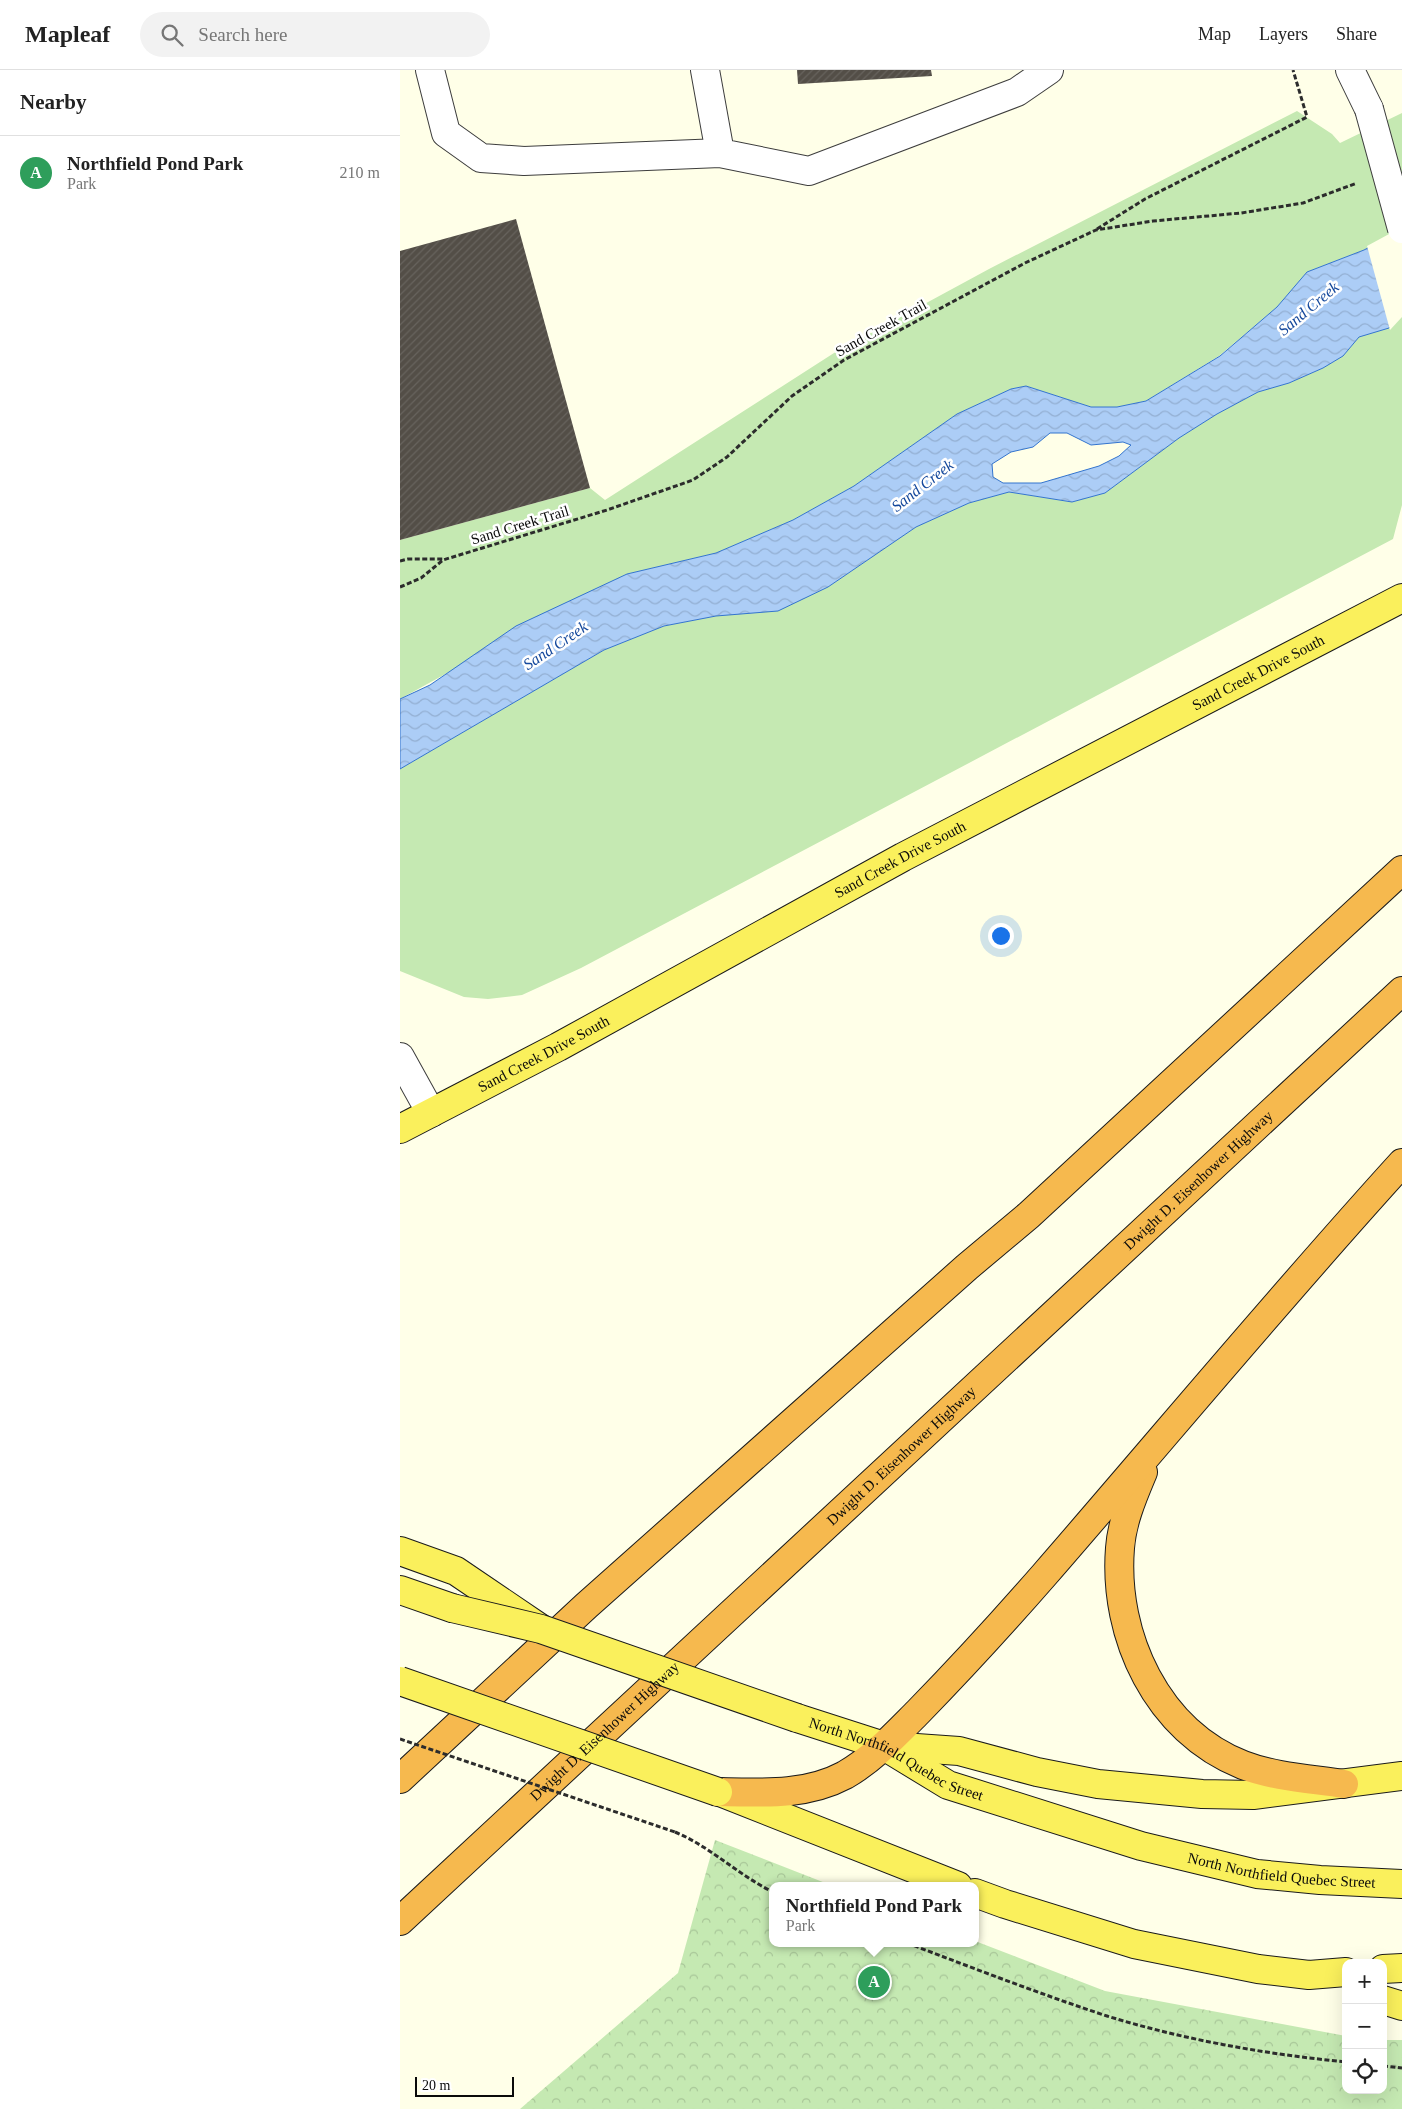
<!DOCTYPE html>
<html lang="en">
<head>
<meta charset="utf-8">
<style>
  :root { --surface:#fff; --page:#f2f2f2; --text:#222; --muted:#767676; --line:#e0e0e0; --accent:#bb3622 }
  body { margin:0; font-family:"Times New Roman",serif; background:var(--page); color:var(--text) }
  .controls { position:absolute; right:15px; bottom:15px; display:grid; overflow:hidden; border-radius:10px; box-shadow:0 5px 20px #0002 }
  .controls button { width:45px; height:45px; display:grid; place-items:center; padding:0; border:0; border-bottom:1px solid var(--line); background:var(--surface); color:var(--text); font:25px sans-serif }
  .scale { position:absolute; left:15px; bottom:12px; width:99px; box-sizing:border-box; padding-left:5px; border:2px solid #0a0a0a; border-top:0; font-size:14px; line-height:18px; white-space:nowrap; color:#0a0a0a; -webkit-text-stroke:4px #fff; paint-order:stroke }
  .you { position:absolute; left:600px; top:865px; width:18px; height:18px; margin:-12px; border:4px solid #fff; border-radius:50%; background:#1a73e8; box-shadow:0 0 0 8px #1a73e833 }
  .badge { display:grid; place-items:center; width:32px; height:32px; border-radius:50%; background:var(--accent); color:#fff; font-size:16px; font-weight:700 }
  .pin { position:absolute; translate:-50% -50%; border:2px solid #fff; box-shadow:0 1px 5px #0006 }
  .popup { position:absolute; left:369px; top:1812px; width:210px; height:65px; box-sizing:border-box; display:grid; place-content:center; border-radius:10px; background:var(--surface); filter:drop-shadow(0 1px 4px #0005); font-size:16px; white-space:nowrap; color:var(--muted) }
  .popup b { font-size:19px; color:var(--text) }
  .popup::after { content:''; position:absolute; left:50%; top:100%; margin-left:-10px; border:10px solid transparent; border-top-color:var(--surface) }
  .list { margin:0; padding:0; list-style:none }
  h2 { display:flex; justify-content:space-between; align-items:center; height:65px; margin:0; padding:0 20px; font-size:21px }
  h2 small { font-size:16px; font-weight:400; color:var(--muted) }
  .list li { display:grid; grid-template-columns:32px 1fr auto; gap:15px; align-items:center; box-sizing:border-box; height:75px; padding:0 20px; border-top:1px solid var(--line) }
  .list b { display:block; font-size:19px; white-space:nowrap }
  .list p { margin:0; font-size:16px; white-space:nowrap; color:var(--muted) }
  .list em { font-size:16px; font-style:normal; color:var(--muted) }
  .icon { flex:none; width:28px; height:28px; fill:none; stroke:currentColor; stroke-width:2; stroke-linecap:round; stroke-linejoin:round }
  .map { position:relative; flex:none; width:1002px; height:2039px; overflow:hidden }
  header { display:flex; align-items:center; gap:30px; box-sizing:border-box; height:70px; padding:0 25px; background:var(--surface); border-bottom:1px solid var(--line) }
  header strong { font-size:24px }
  nav { display:flex; gap:28px; margin-inline-start:auto; font-size:18px }
  .search { width:350px; height:45px; background:var(--page); display:flex; align-items:center; gap:12px; box-sizing:border-box; padding:0 18px; border-radius:28px; color:var(--muted); font-size:19px }
  main { display:flex }
  aside { flex:1; background:var(--surface) }
  .map>svg:first-child { display:block }
  .grass { fill:#c5e9b2 }
  .park { fill:url(#park-crowns) }
  .water { fill:url(#water-waves); stroke:#3374ce; fill-rule:evenodd }
  .pier { fill:#ffffe8 }
  .building { fill:url(#building-hatch) }
  .lines { fill:none; stroke-linecap:round; stroke-linejoin:round }
  .minor-casing { stroke:#3d3d3d; stroke-width:30 }
  .major-casing { stroke:#1b1b1b; stroke-width:30 }
  .highway-casing { stroke:#1b1b1b; stroke-width:30 }
  .path { stroke:#2c2c2c; stroke-width:3; stroke-dasharray:5 2.5; stroke-linecap:butt }
  .minor { stroke:#fff; stroke-width:28 }
  .major { stroke:#faf05c; stroke-width:28 }
  .highway { stroke:#f6b94e; stroke-width:28 }
  .minor-bridge-casing { stroke:#3d3d3d; stroke-width:30; stroke-linecap:butt }
  .major-bridge-casing { stroke:#1b1b1b; stroke-width:30; stroke-linecap:butt }
  .path-bridge { stroke:#2c2c2c; stroke-width:3; stroke-dasharray:5 2.5; stroke-linecap:butt }
  .minor-bridge { stroke:#fff; stroke-width:28 }
  .major-bridge { stroke:#faf05c; stroke-width:28 }
  .labels { text-anchor:middle; stroke-width:5; stroke-linejoin:round; paint-order:stroke }
  .street-label { font-size:15px; fill:#0a0a0a; stroke:#fff }
  .water-label { font-size:16px; font-style:italic; fill:#14489c; stroke:#fff }
</style>
</head>
<body>
<header>
<strong>Mapleaf</strong>
<div class="search"><svg class="icon" aria-label="search" viewBox="0 0 24 24"><circle cx="10" cy="10" r="6"/><path d="M15 15l6 6"/></svg>Search here</div>
<nav><a>Map</a><a>Layers</a><a>Share</a></nav>
</header>
<main>
<aside>
<h2>Nearby<small></small></h2>
<ul class="list">
<li><span class="badge" style="background:#2e9e5b">A</span><div><b>Northfield Pond Park</b><p>Park</p></div><em>210 m</em></li>
</ul>
</aside>
<div class="map">
<svg width="1002" height="2039" viewBox="0 0 1002 2039">
  <defs>
    <pattern id="park-crowns" width="20" height="18" patternUnits="userSpaceOnUse" patternTransform="scale(1.25)"><rect width="20" height="18" fill="#c5e9b2"/><path d="M2 6a3 3 0 1 1 6 0M12 15a3 3 0 1 1 6 0" fill="none" stroke="#a8c698"/></pattern>
    <pattern id="water-waves" width="16" height="10" patternUnits="userSpaceOnUse" patternTransform="scale(1.25)"><rect width="16" height="10" fill="#accdf6"/><path d="M0 5q4-4 8 0t8 0" fill="none" stroke="#93afd2"/></pattern>
    <pattern id="building-hatch" width="6" height="6" patternUnits="userSpaceOnUse" patternTransform="scale(1.25)"><rect width="6" height="6" fill="#534e47"/><path d="M-1 1l2-2M0 6l6-6M5 7l2-2" fill="none" stroke="#67635d"/></pattern>
  </defs>
  <rect width="100%" height="100%" fill="#ffffe8"/>
  <path class="grass" d="M897,41L932,64L940,73L1002,43V160L964,180L907,202L877,237L819,286L746,331L717,337H691L626,316L611,319L557,344L454,416L393,450L316,483L227,504L0,629V470L190,418L205,430L434,283L589,199Z
    M1002,243V435L993,469L181,898L122,925L88,929L64,927L0,901V699L204,580L264,556L316,546L428,517L516,457L569,433L609,422L672,432L705,423L779,368L817,344L858,322L889,313L923,298L943,286L959,267L988,258Z"/>
  <path class="park" d="M315,1770L433,1816H373V1873H575V1871L705,1921L946,1966V2020H983V1970H1002V2039H120L278,1903Z"/>
  <path class="water" d="M1002,160V243L989,258L959,267L943,286L923,298L889,313L858,322L817,344L779,368L705,423L672,432L609,422L569,433L516,457L428,517L378,541L316,546L264,556L204,580L0,699V629L30,615L116,556L227,504L316,483L393,450L454,416L557,344L611,319L626,316L691,337H717L746,331L820,286L877,237L907,202L964,180ZM650,363H667L691,375L723,372L731,375L719,386L699,396L641,413H603L593,407L592,394L611,382L633,377Z"/>
  <path class="pier" d="M1002,157V247L990,260L967,176Z"/>
  <path class="building" d="M397,0H531L532,6L398,14Z
    M116,149L190,418L0,470V181Z"/>
  <g class="lines">
    <g class="minor-casing">
      <path id="minor" d="M30,0L46,63L81,88L124,91L320,83
        M305,0L320,83L409,101L617,22L649,0
        M950,0L969,39
        M0,987L31,1043"/>
    </g>
    <g class="major-casing">
      <g id="major">
        <path id="s1" d="M0,1059L158,977L503,787L1002,528"/>
        <path d="M0,1481L56,1501L140,1558"/>
        <path d="M0,1520L52,1538"/>
        <path id="s2" d="M397,1648L484,1676L548,1715L741,1776L857,1804L920,1810L1002,1814"/>
        <path d="M488,1676L559,1681L637,1702L698,1714L802,1724L853,1725L1002,1706"/>
        <path d="M320,1722L558,1816"/>
        <path d="M575,1823L605,1834L734,1874L858,1899L909,1905L946,1902"/>
        <path d="M983,1899L1002,1898"/>
        <path d="M983,1930L1002,1936"/>
      </g>
    </g>
    <g class="highway-casing">
      <g id="highway">
        <path d="M743,1402C733,1426 722,1451 720,1478C713,1566 757,1661 843,1695C874,1707 911,1709 944,1714"/>
        <path d="M0,1709L186,1536L567,1197L629,1145L1002,800"/>
        <path d="M318,1722C362,1723 406,1726 445,1705C473,1689 496,1664 518,1642C562,1597 604,1551 645,1504C764,1367 880,1227 1002,1093"/>
        <path id="s3" d="M0,1851L1002,921"/>
      </g>
    </g>
    <path class="path" d="M697,159L745,129L907,47L893,0
      M0,491L8,489H43
      M0,517L21,508L43,490L207,440L293,410L327,387L392,326L444,290L625,193L696,160L753,151L841,143L903,133L957,113
      M275,1762C311,1777 338,1805 373,1822
      M507,1873C573,1898 640,1924 707,1946C785,1970 865,1984 946,1992
      M983,1996L1002,1998"/>
    <use href="#minor" class="minor"/>
    <use href="#major" class="major"/>
    <use href="#highway" class="highway"/>
    <g class="minor-bridge-casing">
      <path id="minor-bridge" d="M969,39L1002,159"/>
    </g>
    <g class="major-bridge-casing">
      <path id="major-bridge" d="M52,1538L141,1559L397,1648
        M0,1611L318,1722"/>
    </g>
    <path class="path-bridge" d="M0,1669L275,1762"/>
    <use href="#minor-bridge" class="minor-bridge"/>
    <use href="#major-bridge" class="major-bridge"/>
  </g>
  <g class="labels">
    <g class="street-label">
      <text transform="translate(481 258) rotate(-29)" y="5">Sand Creek Trail</text>
      <text transform="translate(120 455) rotate(-17)" y="5">Sand Creek Trail</text>
      <text dy="5" stroke="none"><textPath href="#s1" startOffset="972">Sand Creek Drive South</textPath></text>
      <text dy="5" stroke="none"><textPath href="#s1" startOffset="568">Sand Creek Drive South</textPath></text>
      <text dy="5" stroke="none"><textPath href="#s1" startOffset="162">Sand Creek Drive South</textPath></text>
      <text dy="5" stroke="none"><textPath href="#s3" startOffset="1089">Dwight D. Eisenhower Highway</textPath></text>
      <text dy="5" stroke="none"><textPath href="#s3" startOffset="684">Dwight D. Eisenhower Highway</textPath></text>
      <text dy="5" stroke="none"><textPath href="#s3" startOffset="279">Dwight D. Eisenhower Highway</textPath></text>
      <text dy="5" stroke="none"><textPath href="#s2" startOffset="108">North Northfield Quebec Street</textPath></text>
      <text dy="5" stroke="none"><textPath href="#s2" startOffset="512">North Northfield Quebec Street</textPath></text>
    </g>
    <g class="water-label">
      <text transform="translate(908 238) rotate(-40)" y="6">Sand Creek</text>
      <text transform="translate(522 415) rotate(-38)" y="6">Sand Creek</text>
      <text transform="translate(155 575) rotate(-34)" y="6">Sand Creek</text>
    </g>
  </g>
</svg>
<div class="controls">
<button>+</button>
<button>−</button>
<button><svg class="icon" aria-label="locate" viewBox="0 0 24 24"><circle cx="12" cy="12" r="6"/><path d="M12 2v4M12 18v4M2 12h4M18 12h4"/></svg></button>
</div>
<div class="scale">20 m</div>
<div class="you"></div>
<div class="pin badge" style="left:474px;top:1912px;background:#2e9e5b">A</div>
<div class="popup"><b>Northfield Pond Park</b>Park</div>
</div>
</main>
</body>
</html>
